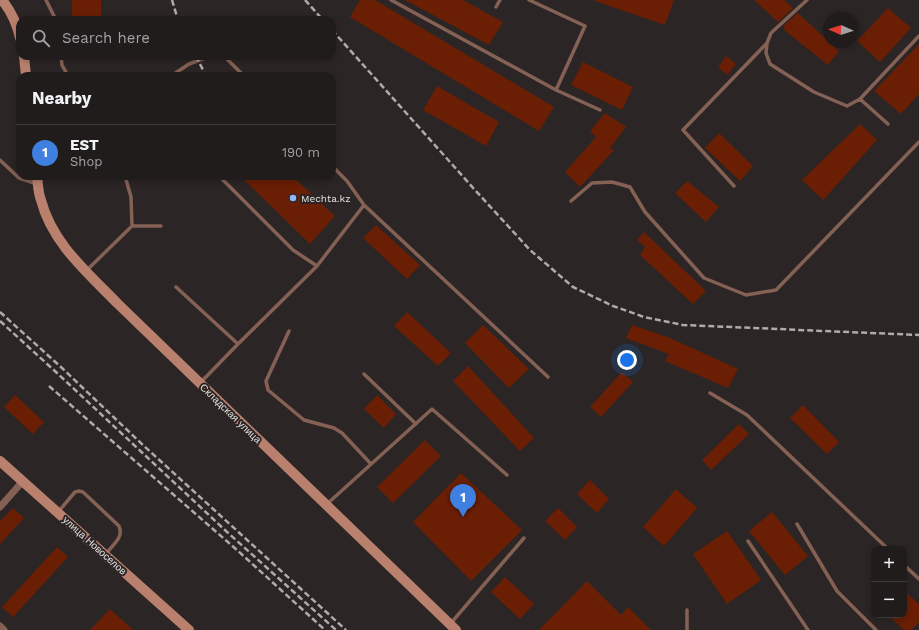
<!DOCTYPE html>
<html lang="en">
<head>
<meta charset="utf-8">
<style>
  :root { --surface:#201c1c; --page:#282525; --text:#f1f3f6; --muted:#a2a1a3; --line:#3d3a3b; --accent:#91b8fd }
  body { margin:0; font-family:"Work Sans",sans-serif; background:var(--page); color:var(--text) }
  .controls { position:absolute; right:12px; bottom:12px; display:grid; overflow:hidden; border-radius:8px; box-shadow:0 2px 6px #0003 }
  .controls button { width:36px; height:36px; display:grid; place-items:center; padding:0; border:0; border-bottom:1px solid var(--line); background:var(--surface); color:var(--text); font:20px sans-serif }
  .compass { position:absolute; left:823px; top:12px; width:36px; height:36px; border-radius:50%; background:var(--surface); box-shadow:0 2px 6px #0003; rotate:273deg }
  .you { position:absolute; left:627px; top:360px; width:14px; height:14px; margin:-10px; border:3px solid #fff; border-radius:50%; background:#1a73e8; box-shadow:0 0 0 6px #1a73e833 }
  .badge { display:grid; place-items:center; width:26px; height:26px; border-radius:50%; background:var(--accent); color:#fff; font-size:13px; font-weight:700 }
  .pin { position:absolute; translate:-50% -33px; filter:drop-shadow(0 1px 2px #0008) }
  .pin::after { content:''; position:absolute; top:21px; width:14px; height:12px; background:inherit; clip-path:polygon(0 0,100% 0,50% 100%) }
  .list { margin:0; padding:0; list-style:none }
  h2 { display:flex; justify-content:space-between; align-items:center; height:52px; margin:0; padding:0 16px; font-size:17px }
  h2 small { font-size:13px; font-weight:400; color:var(--muted) }
  .list li { display:grid; grid-template-columns:26px 1fr auto; gap:12px; align-items:center; box-sizing:border-box; height:56px; padding:0 16px; border-top:1px solid var(--line) }
  .list b { display:block; font-size:15px; white-space:nowrap }
  .list p { margin:0; font-size:13px; white-space:nowrap; color:var(--muted) }
  .list em { font-size:13px; font-style:normal; color:var(--muted) }
  .icon { flex:none; width:22px; height:22px; fill:none; stroke:currentColor; stroke-width:2; stroke-linecap:round; stroke-linejoin:round }
  .map { position:relative; flex:none; width:919px; height:630px; overflow:hidden }
  .search { position:absolute; background:var(--surface); box-shadow:0 2px 6px #0003; left:16px; top:16px; width:320px; height:44px; display:flex; align-items:center; gap:10px; box-sizing:border-box; padding:0 14px; border-radius:12px; color:var(--muted); font-size:15px }
  .panel { position:absolute; background:var(--surface); box-shadow:0 2px 6px #0003; left:16px; top:72px; width:320px; height:108px; border-radius:12px }
  .map>svg:first-child { display:block }
  .building { fill:#6a1e04 }
  .lines { fill:none; stroke-linecap:round; stroke-linejoin:round }
  .lane { stroke:#856055; stroke-width:3.5 }
  .street { stroke:#856055; stroke-width:7 }
  .secondary { stroke:#ba806e; stroke-width:10 }
  .rail { stroke:#aeabaa; stroke-width:2.5; stroke-dasharray:6 3; stroke-linecap:butt }
  .poi-dot { fill:#91b8fd; stroke:#2b2625; stroke-width:1.5 }
  .labels { text-anchor:middle; stroke-width:4; stroke-linejoin:round; paint-order:stroke }
  .poi-label { font-size:10px; fill:#e5e2e1; stroke:#2b2625; text-anchor:start }
  .street-label { font-size:10px; fill:#e5e2e1; stroke:#2b2625 }
</style>
</head>
<body>
<div class="map">
<svg width="919" height="630" viewBox="0 0 919 630">
  <rect width="100%" height="100%" fill="#2b2625"/>
  <path class="building" d="M72,0H101V20H72Z
    M360,0H375L554,107L539,131L350,17Z
    M405,0H463L503,22L489,45Z
    M595,0H674L665,25L595,1Z
    M754,0H784L793,8L778,22Z
    M888,8L911,28L880,62L857,41Z
    M798,13L839,51L828,65L783,29L785,28L783,26Z
    M919,44V94L901,114L874,91Z
    M726,56L736,64L727,75L718,67Z
    M583,62L633,87L622,110L571,85Z
    M437,86L499,122L486,146L423,110Z
    M605,113L626,127L610,148L614,150L580,187L565,172L596,137L590,131Z
    M860,124L877,140L823,200L802,180Z
    M719,133L753,166L740,181L705,148Z
    M240,176H292L335,216L310,244Z
    M687,181L719,207L706,222L675,193Z
    M376,225L420,265L407,279L363,238Z
    M644,232L706,291L693,304L640,255L645,247L637,240Z
    M407,312L451,353L438,366L394,326Z
    M483,325L529,369L509,388L465,343Z
    M632,325L670,338L738,369L728,388L665,361L669,354L626,338Z
    M468,366L534,438L520,451L453,381Z
    M622,372L633,382L601,417L590,407Z
    M15,395L44,422L33,434L4,407Z
    M377,395L396,414L384,428L364,409Z
    M803,405L839,442L827,454L790,418Z
    M739,424L749,434L711,470L702,460Z
    M425,440L441,456L393,503L377,487Z
    M461,473L522,530L471,581L413,522Z
    M590,480L609,499L597,513L577,494Z
    M676,489L697,508L664,546L643,527Z
    M13,508L24,518L0,544V521Z
    M558,508L577,527L565,540L545,521Z
    M772,512L808,556L785,575L749,531Z
    M727,531L761,580L727,604L693,554Z
    M57,547L68,557L13,617L2,607Z
    M505,577L534,604L520,619L491,592Z
    M587,581L621,615L628,607L651,630H539Z
    M904,591L919,604V622L911,630H904L888,615H904Z
    M110,609L133,630H90Z"/>
  <g class="lines">
    <path class="lane" d="M46,0L56,20
      M391,0L556,90L585,26L529,0
      M807,0L771,33L767,43L766,53L770,64L814,92L847,106L860,99L919,36
      M496,7L500,0
      M61,56L62,65L67,74
      M224,56L244,76
      M171,76L189,64L210,56
      M556,90L600,110
      M860,99L888,124
      M0,160L19,178L37,184
      M219,176L293,250L317,266
      M734,186L683,130L767,43
      M571,201L592,183L612,182L630,187L645,212L704,278L746,295L776,290L919,142
      M364,205L548,377
      M132,226H161
      M87,270L132,226L131,197L125,176
      M176,287L238,344
      M289,331L266,381L268,390L304,420L334,428L342,433L371,464
      M364,374L416,424
      M201,382L238,344L317,266L364,205L347,181L332,166
      M710,393L747,415L888,549
      M327,504L432,409L507,475
      M59,511L75,492L79,491L83,492L119,526C124,538 113,544 106,554
      M797,524L837,591L876,630
      M748,541L808,630
      M904,565L919,579
      M451,623L524,538
      M687,630V610"/>
    <path class="street" d="M0,507L23,481
      M0,626L4,630"/>
    <path class="secondary" d="M2,0C11,11 17,24 20,38
      M24,56L26,76
      M37,176C38,184 38,193 41,200C52,243 87,272 117,303L456,630
      M0,461L189,630"/>
    <path class="rail" d="M172,0L178,20
      M305,0L323,20
      M332,30L475,190L530,250L573,287L613,306L644,317L683,325L919,335
      M196,56L206,76
      M0,312L62,368L144,446L346,630
      M0,321L57,373L226,531L336,630
      M49,386L237,550L325,630"/>
  </g>
  <circle class="poi-dot" cx="293" cy="198" r="4"/>
  <g class="labels">
    <g class="poi-label">
      <text x="301" y="202">Mechta.kz</text>
    </g>
    <g class="street-label">
      <text transform="translate(231 413) rotate(44)" y="4">Складская улица</text>
      <text transform="translate(95 545) rotate(42)" y="4">улица Новоселов</text>
    </g>
  </g>
</svg>
<div class="controls">
<button>+</button>
<button>−</button>
</div>
<svg class="compass" viewBox="-18 -18 36 36"><path d="M0-13l5 13h-10z" fill="#e53935"/><path d="M0 13l5-13h-10z" fill="#a2a1a3"/></svg>
<div class="you"></div>
<div class="pin badge" style="left:463px;top:517px;background:#3f7fe0">1</div>
<div class="search"><svg class="icon" aria-label="search" viewBox="0 0 24 24"><circle cx="10" cy="10" r="6"/><path d="M15 15l6 6"/></svg>Search here</div>
<section class="panel">
<h2>Nearby<small></small></h2>
<ul class="list">
<li><span class="badge" style="background:#3f7fe0">1</span><div><b>EST</b><p>Shop</p></div><em>190 m</em></li>
</ul>
</section>
</div>
</body>
</html>
